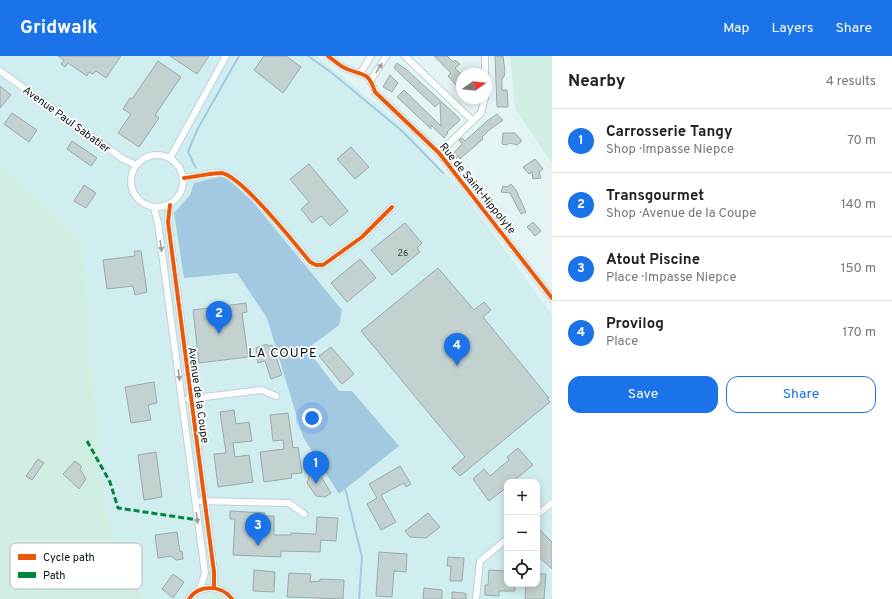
<!DOCTYPE html>
<html lang="en">
<head>
<meta charset="utf-8">
<style>
  :root { --surface:#fff; --page:#f6f6f6; --text:#222; --muted:#767676; --line:#e0e0e0; --accent:#1a73e8 }
  body { margin:0; font-family:Overpass,sans-serif; background:var(--page); color:var(--text) }
  .controls { position:absolute; right:12px; bottom:12px; display:grid; overflow:hidden; border-radius:8px; box-shadow:0 2px 10px #0003 }
  .controls button { width:36px; height:36px; display:grid; place-items:center; padding:0; border:0; border-bottom:1px solid var(--line); background:var(--surface); color:var(--text); font:20px sans-serif }
  .compass { position:absolute; left:456px; top:12px; width:36px; height:36px; border-radius:50%; background:var(--surface); box-shadow:0 2px 10px #0003; rotate:76deg }
  .you { position:absolute; left:312px; top:362px; width:14px; height:14px; margin:-10px; border:3px solid #fff; border-radius:50%; background:#1a73e8; box-shadow:0 0 0 6px #1a73e833 }
  .badge { display:grid; place-items:center; width:26px; height:26px; border-radius:50%; background:var(--accent); color:#fff; font-size:13px; font-weight:700 }
  .pin { position:absolute; translate:-50% -33px; filter:drop-shadow(0 1px 2px #0008) }
  .pin::after { content:''; position:absolute; top:21px; width:14px; height:12px; background:inherit; clip-path:polygon(0 0,100% 0,50% 100%) }
  .list { margin:0; padding:0; list-style:none }
  h2 { display:flex; justify-content:space-between; align-items:center; height:52px; margin:0; padding:0 16px; font-size:17px }
  h2 small { font-size:13px; font-weight:400; color:var(--muted) }
  .list li { display:grid; grid-template-columns:26px 1fr auto; gap:12px; align-items:center; box-sizing:border-box; height:64px; padding:0 16px; border-top:1px solid var(--line) }
  .list b { display:block; font-size:15px; white-space:nowrap }
  .list p { margin:0; font-size:13px; white-space:nowrap; color:var(--muted) }
  .list em { font-size:13px; font-style:normal; color:var(--muted) }
  .actions { display:flex; gap:8px; padding:12px 16px }
  .actions a { flex:1; padding:9px 0; border:1px solid var(--accent); border-radius:12px; text-align:center; font-size:14px; color:var(--accent) }
  .actions .main { background:var(--accent); color:#fff }
  .icon { flex:none; width:22px; height:22px; fill:none; stroke:currentColor; stroke-width:2; stroke-linecap:round; stroke-linejoin:round }
  .map { position:relative; flex:none; width:552px; height:543px; overflow:hidden }
  header { display:flex; align-items:center; gap:24px; box-sizing:border-box; height:56px; padding:0 20px; background:var(--accent); color:#fff }
  header strong { font-size:19px }
  nav { display:flex; gap:22px; margin-inline-start:auto; font-size:14px }
  main { display:flex }
  aside { flex:1; background:var(--surface) }
  .map>svg:first-child { display:block }
  .built { fill:#d0eef0; fill-rule:evenodd }
  .green { fill:#d1eee2 }
  .water { fill:#a3c9e2 }
  .lines { fill:none; stroke-linecap:round; stroke-linejoin:round }
  .stream { stroke:#a3c9e2; stroke-width:2 }
  .building { fill:#c4d1d1; stroke:#9ca9a8 }
  .minor-casing { stroke:#c3d0d2; stroke-width:8 }
  .minor { stroke:#fbfdfe; stroke-width:6 }
  .quiet { stroke:#00873e; stroke-width:3; stroke-dasharray:6 3; stroke-linecap:butt }
  .cycleway-casing { stroke:#fff; stroke-width:6 }
  .cycleway { stroke:#e8590c; stroke-width:4 }
  .oneway { fill:#9a9fa0 }
  .labels { text-anchor:middle; stroke-width:3.5; stroke-linejoin:round; paint-order:stroke }
  .number-label { font-size:9px; fill:#374242 }
  .street-label { font-size:11px; fill:#081213; stroke:#fff }
  .quarter-label { font-size:13px; letter-spacing:1px; fill:#081213; stroke:#fff }
  .key { fill:#fff; stroke:#b5b8b8; stroke-width:1 }
  .key-label { font-size:11px; fill:#081213 }
</style>
</head>
<body>
<header>
<strong>Gridwalk</strong>
<nav><a>Map</a><a>Layers</a><a>Share</a></nav>
</header>
<main>
<div class="map">
<svg width="552" height="543" viewBox="0 0 552 543">
  <rect width="100%" height="100%" fill="#e3f4f5"/>
  <path class="built" d="M0,0H317L405,72L465,139L552,259V543H144L107,460L95,345L83,186L0,106ZM507,426H537V528H507Z"/>
  <path class="green" d="M510,0H552V108L515,52Z
    M0,106L83,186L95,345L107,460L144,543H0Z
    M214,537L225,543H196L202,539Z"/>
  <path class="water" d="M224,120L252,145L342,254L339,269L307,293L339,335H352L399,390L339,438L303,381L267,262L237,217L184,222L174,157L190,139L194,127Z"/>
  <g class="lines">
    <path class="stream" d="M308,0L332,17L402,75L443,117
      M196,112L188,96L197,74L239,0
      M345,432L362,501L359,543"/>
  </g>
  <path class="building" d="M58,0H121L106,22L96,15L93,18L89,16L87,20L68,7L65,11L61,8L64,4Z
    M170,0H209L197,18Z
    M264,0H286L301,11L283,37L254,14Z
    M434,0H447L453,6L455,4L460,8L455,12L462,19V36L448,20L451,17Z
    M495,0H503L505,15L504,21L502,22V34H507L508,51H497Z
    M158,5L181,21L155,59L159,62L139,91L118,77L131,58L123,53L130,42L132,43Z
    M397,7L407,14L458,61L460,64L447,76L448,77L444,82L431,69V73L397,41L404,34L441,70L440,46L435,51L394,12Z
    M390,19L398,27L392,36L383,31Z
    M0,30L11,39L0,52Z
    M12,57L37,74L29,86L4,68Z
    M497,58L503,64L488,75L482,81L483,83L460,103L458,100L456,103L452,99L462,88L459,84L462,82L465,85L487,65Z
    M503,77H515L522,85L517,89L510,87L506,89L502,88Z
    M72,85L97,102L91,110L67,93Z
    M351,91L369,111L355,123L337,103Z
    M535,103L543,113L539,116L541,122L533,123L532,116L529,118L523,111Z
    M309,108L348,155L330,170L321,160L312,167L301,153L309,146L290,123Z
    M511,128L516,134L526,156L521,158L510,137L501,136L503,130L507,131Z
    M84,129L96,137L86,152L74,145Z
    M533,166L541,175L535,180L527,171Z
    M405,167L422,187L417,192L420,196L392,219L371,194Z
    M134,195H141L147,236L135,239L133,230L107,233L103,204L135,200Z
    M360,203L376,222L347,246L331,227Z
    M438,212L474,254L484,246L491,254L483,261L549,342L547,343L550,346L460,420L452,412L465,401L361,275Z
    M246,247L247,256L242,257L248,301L199,307L193,254Z
    M267,288L268,290L272,289L282,319L271,323L265,305L258,307L256,292Z
    M331,291L354,318L342,328L319,300Z
    M154,326L157,347L148,349L151,364L131,367L125,331Z
    M234,354L236,368L249,366L252,385L233,387L235,401L249,399L253,426L218,431L214,398L226,397L220,356Z
    M288,357L293,392L298,391L302,417L291,418L292,422L264,426L260,396L284,393L283,384L273,385L270,359Z
    M518,392L533,409L512,426H507V431L489,445L473,423L484,413L490,420L509,404L507,401Z
    M156,396L162,441L144,444L138,399Z
    M38,403L44,407L32,424L26,420Z
    M75,405L82,411L80,413L86,423L79,433L63,418Z
    M400,410L411,428L406,431L404,427L381,439L396,466L381,474L367,448L377,442L369,428Z
    M317,414L331,437L325,441L316,440L307,427L310,418Z
    M230,455L265,457V460H274V479H291V477L316,478L317,461L338,462L336,485L321,484L320,496L281,495V501L233,499L235,463H230Z
    M428,457L440,471L426,482L410,481L405,475Z
    M537,471L552,486V513L537,499Z
    M177,476L180,496L182,495L183,503L176,504L171,500L158,502L155,479Z
    M379,496L407,498L406,516L394,515L392,541L376,540Z
    M448,501L464,502L462,525H450L451,510H447Z
    M254,514L275,516L274,536L253,535Z
    M489,514L507,515V528H515V535H499V540L485,539V529H488Z
    M289,517L311,518L310,526L320,525V523L344,524L343,543L287,541Z
    M173,518L184,526L173,542L162,533Z
    M537,518H546L544,543H525L526,528H537Z
    M424,532L442,534V543H423Z
    M452,536L464,537L466,538V543H452Z"/>
  <g class="lines">
    <g class="minor-casing">
      <path id="minor" d="M328,0C334,4 340,11 347,13C364,20 368,15 375,36L439,97L552,242
        M405,0L473,65
        M485,0V18
        M0,15L123,103L136,109
        M361,16L371,0
        M371,24L386,0
        M439,97L481,57L485,42
        M131 125a26 26 0 1 1 52 0a26 26 0 1 1-52 0Z
        M170,102L226,0
        M184,122C196,121 209,117 221,117C240,118 296,189 310,206L316,209H323L362,181L392,151
        M170,149L168,166L214,516V532
        M154,152L158,167L205,517L200,533
        M188,343L262,334L276,340
        M201,445L289,447L304,458
        M537,459L552,447
        M189,543C199,528 222,529 232,543
        M476,543L480,505L507,483"/>
    </g>
    <use href="#minor" class="minor"/>
    <path class="quiet" d="M87,385L110,426L118,452L198,464"/>
    <g class="cycleway-casing">
      <path id="cycleway" d="M328,0C334,4 340,11 347,13C364,20 368,15 375,36L439,97L552,242
        M184,122C196,121 209,117 221,117C240,118 296,189 310,206L316,209H323L362,181L392,151
        M170,149L168,166L214,516V532
        M189,543C199,528 222,529 232,543"/>
    </g>
    <use href="#cycleway" class="cycleway"/>
  </g>
  <defs><path id="oneway-solid" d="M-6-.8H1V-3.2L6.5 0L1 3.2V.8H-6Z"/></defs>
  <g class="oneway">
    <use href="#oneway-solid" transform="translate(379 12) rotate(-57)"/>
    <use href="#oneway-solid" transform="translate(161 190) rotate(82)"/>
    <use href="#oneway-solid" transform="translate(179 319) rotate(82)"/>
    <use href="#oneway-solid" transform="translate(197 462) rotate(82)"/>
  </g>
  <g class="labels">
    <g class="number-label">
      <text x="403" y="200">26</text>
    </g>
    <g class="street-label">
      <text transform="translate(67 63) rotate(36)" y="4">Avenue Paul Sabatier</text>
      <text transform="translate(478 132) rotate(51)" y="4">Rue de Saint-Hippolyte</text>
      <text transform="translate(199 339) rotate(82)" y="4">Avenue de la Coupe</text>
    </g>
    <g class="quarter-label">
      <text x="283" y="301">LA COUPE</text>
    </g>
  </g>
  <rect x="10" y="487" width="132" height="46" rx="6" class="key"/>
  <rect x="18" y="498" width="18" height="6" fill="#e8590c"/>
  <rect x="18" y="516" width="18" height="6" fill="#00873e"/>
  <g class="key-label">
    <text x="43" y="505">Cycle path</text>
    <text x="43" y="523">Path</text>
  </g>
</svg>
<div class="controls">
<button>+</button>
<button>−</button>
<button><svg class="icon" aria-label="locate" viewBox="0 0 24 24"><circle cx="12" cy="12" r="6"/><path d="M12 2v4M12 18v4M2 12h4M18 12h4"/></svg></button>
</div>
<svg class="compass" viewBox="-18 -18 36 36"><path d="M0-13l5 13h-10z" fill="#e53935"/><path d="M0 13l5-13h-10z" fill="#767676"/></svg>
<div class="you"></div>
<div class="pin badge" style="left:316px;top:428px">1</div>
<div class="pin badge" style="left:219px;top:278px">2</div>
<div class="pin badge" style="left:258px;top:490px">3</div>
<div class="pin badge" style="left:457px;top:310px">4</div>
</div>
<aside>
<h2>Nearby<small>4 results</small></h2>
<ul class="list">
<li><span class="badge">1</span><div><b>Carrosserie Tangy</b><p>Shop · Impasse Niepce</p></div><em>70 m</em></li>
<li><span class="badge">2</span><div><b>Transgourmet</b><p>Shop · Avenue de la Coupe</p></div><em>140 m</em></li>
<li><span class="badge">3</span><div><b>Atout Piscine</b><p>Place · Impasse Niepce</p></div><em>150 m</em></li>
<li><span class="badge">4</span><div><b>Provilog</b><p>Place</p></div><em>170 m</em></li>
</ul>
<div class="actions"><a class="main">Save</a><a>Share</a></div>
</aside>
</main>
</body>
</html>
